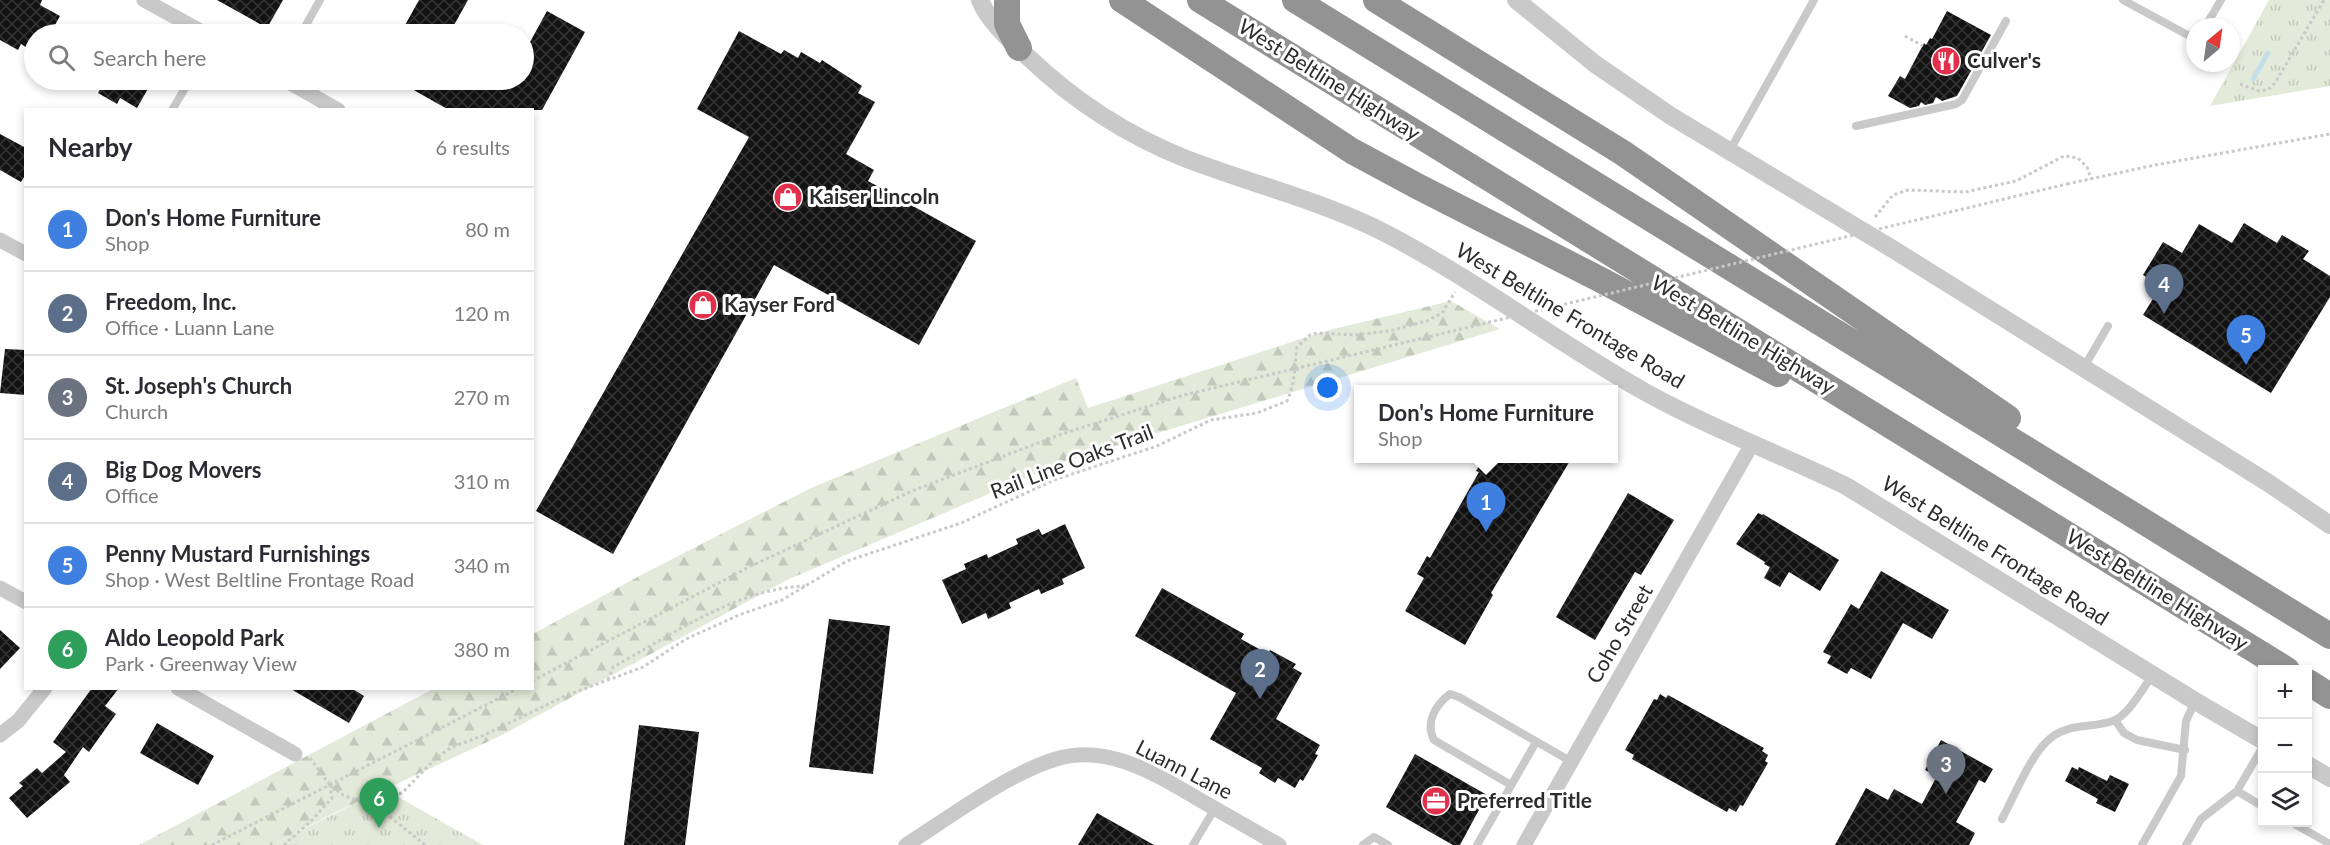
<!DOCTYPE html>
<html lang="en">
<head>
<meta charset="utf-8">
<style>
  :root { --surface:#fff; --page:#f2f2f3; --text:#2b2b33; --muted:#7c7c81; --line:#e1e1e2; --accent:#2563eb }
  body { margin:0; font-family:Lato,sans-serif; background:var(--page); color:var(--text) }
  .controls { position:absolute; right:18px; bottom:18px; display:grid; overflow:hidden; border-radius:0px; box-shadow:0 3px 9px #0003 }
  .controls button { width:54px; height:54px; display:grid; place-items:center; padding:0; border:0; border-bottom:2px solid var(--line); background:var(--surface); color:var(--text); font:30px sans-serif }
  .compass { position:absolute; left:2186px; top:18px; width:54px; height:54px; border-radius:50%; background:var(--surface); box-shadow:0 3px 9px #0003; rotate:29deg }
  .you { position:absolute; left:1328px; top:388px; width:21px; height:21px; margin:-15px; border:4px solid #fff; border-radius:50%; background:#1a73e8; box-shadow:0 0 0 9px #1a73e833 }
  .badge { display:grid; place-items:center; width:39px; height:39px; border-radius:50%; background:var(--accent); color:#fff; font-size:20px; font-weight:700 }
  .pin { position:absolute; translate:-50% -50px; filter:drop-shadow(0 2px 3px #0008) }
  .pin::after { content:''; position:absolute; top:32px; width:21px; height:18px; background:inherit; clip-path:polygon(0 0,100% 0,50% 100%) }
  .popup { position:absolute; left:1354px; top:385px; width:264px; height:78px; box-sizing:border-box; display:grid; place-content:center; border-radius:0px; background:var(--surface); filter:drop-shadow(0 2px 4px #0005); font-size:20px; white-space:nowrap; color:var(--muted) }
  .popup b { font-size:22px; color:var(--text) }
  .popup::after { content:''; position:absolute; left:50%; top:100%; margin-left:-12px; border:12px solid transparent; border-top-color:var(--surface) }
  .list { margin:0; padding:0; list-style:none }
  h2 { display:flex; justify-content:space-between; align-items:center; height:78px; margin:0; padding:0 24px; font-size:26px }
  h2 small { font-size:20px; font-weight:400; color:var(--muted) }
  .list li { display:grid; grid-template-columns:39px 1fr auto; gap:18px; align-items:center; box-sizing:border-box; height:84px; padding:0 24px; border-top:2px solid var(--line) }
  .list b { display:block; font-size:22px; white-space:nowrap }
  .list p { margin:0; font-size:20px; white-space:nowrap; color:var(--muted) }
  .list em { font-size:20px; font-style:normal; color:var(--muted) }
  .icon { flex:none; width:33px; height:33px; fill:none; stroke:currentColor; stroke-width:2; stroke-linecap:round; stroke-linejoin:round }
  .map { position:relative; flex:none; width:2330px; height:845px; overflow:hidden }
  .search { position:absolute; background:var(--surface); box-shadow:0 3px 9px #0003; left:24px; top:24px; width:510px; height:66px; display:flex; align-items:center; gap:15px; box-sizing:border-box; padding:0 21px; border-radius:33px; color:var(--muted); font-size:22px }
  .panel { position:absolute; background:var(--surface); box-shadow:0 3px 9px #0003; left:24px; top:108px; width:510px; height:582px; border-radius:0px }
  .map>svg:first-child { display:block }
  .forest { fill:url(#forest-firs) }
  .park { fill:url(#park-tufts) }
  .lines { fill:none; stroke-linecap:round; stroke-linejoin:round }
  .stream { stroke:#c5dfea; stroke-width:5 }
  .building { fill:url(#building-cross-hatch) }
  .path { stroke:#c9c9c9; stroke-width:3; stroke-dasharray:3 3; stroke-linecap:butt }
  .service { stroke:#c9c9c9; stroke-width:8 }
  .minor { stroke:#c9c9c9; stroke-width:15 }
  .tertiary { stroke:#c9c9c9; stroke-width:18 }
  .motorway { stroke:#939393; stroke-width:26 }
  .path-bridge { stroke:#c9c9c9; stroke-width:3; stroke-dasharray:3 3; stroke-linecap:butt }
  .labels { text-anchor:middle; stroke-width:6; stroke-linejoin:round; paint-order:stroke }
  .poi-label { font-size:21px; font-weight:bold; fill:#2c2c2c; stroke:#fff; text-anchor:start }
  .street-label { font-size:21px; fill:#2c2c2c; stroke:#fff }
</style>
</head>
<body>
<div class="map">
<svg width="2330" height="845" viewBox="0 0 2330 845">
  <defs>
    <pattern id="forest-firs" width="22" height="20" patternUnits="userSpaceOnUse" patternTransform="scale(1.5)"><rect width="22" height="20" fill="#e3ead9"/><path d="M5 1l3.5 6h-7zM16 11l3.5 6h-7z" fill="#c3c9ba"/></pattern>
    <pattern id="park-tufts" width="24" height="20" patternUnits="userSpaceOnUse" patternTransform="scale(1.5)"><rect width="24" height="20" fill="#e3ead9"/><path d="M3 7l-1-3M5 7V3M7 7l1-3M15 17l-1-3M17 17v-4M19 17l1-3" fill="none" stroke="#c3c9ba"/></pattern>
    <pattern id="building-cross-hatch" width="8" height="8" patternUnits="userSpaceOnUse" patternTransform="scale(1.5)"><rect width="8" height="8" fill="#131313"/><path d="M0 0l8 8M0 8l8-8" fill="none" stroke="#363636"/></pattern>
  </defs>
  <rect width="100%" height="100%" fill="#fff"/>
  <path class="forest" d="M1451,301L1500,329L1066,461L787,580L500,736L336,812L272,845H139L433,689L532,688L533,634L643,574L811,488L1076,378L1088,408L1329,330Z"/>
  <path class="park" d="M2269,0H2330V86L2210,106Z
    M384,789L483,845H272Z"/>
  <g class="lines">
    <path class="stream" d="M2253,79L2268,53"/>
  </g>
  <path class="building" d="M0,0H42L40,5L60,16L50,34H34V52L21,44L18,50L0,40Z
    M217,0H283L267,28Z
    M419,0H468L449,34H400Z
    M547,11L585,32L542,110H449L396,80H486L503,89L509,80H524V53Z
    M1947,11L1991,35L1957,96L1942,101L1936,97L1933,103L1925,105L1921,102L1919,106L1910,108L1888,96L1900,76L1905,79L1924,43L1926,45L1930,38L1932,39Z
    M739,31L781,54L784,50L798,58L801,52L820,63L822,60L862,86L858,93L875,102L846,154L874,170L868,181L976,241L919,345L774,265L613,554L536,511L749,137L697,109Z
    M106,80H153L137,108L120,98L117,104L98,93Z
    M0,134L26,148V174L21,182L0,170Z
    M2244,223L2277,243L2282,235L2309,251L2303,259L2330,276V297L2271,393L2143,315L2161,286L2143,275L2163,242L2182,253L2199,224L2232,243Z
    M5,349L26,350V395L0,393Z
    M1483,459H1571L1491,593L1493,595L1465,645L1405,611L1424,578L1417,574L1427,556L1430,558L1479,472L1476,471Z
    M1628,493L1674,520L1641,575L1635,572L1595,640L1556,617Z
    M1758,513L1762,515L1763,514L1839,560L1820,591L1789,572L1780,587L1764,578L1770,567L1764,564L1765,562L1736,544Z
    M1065,524L1085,568L1062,579L1064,584L1041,594L1039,589L1009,603L1011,608L988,619L986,613L962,624L942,580L966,569L964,564L987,554L988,558L1018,544L1016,539L1039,529L1042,535Z
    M1881,571L1949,610L1932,639L1903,623L1871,679L1851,668L1847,674L1827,663L1831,656L1823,652L1851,604L1859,609Z
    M1162,588L1244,634L1241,639L1268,654L1270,650L1296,664L1293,668L1302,673L1276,719L1320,745L1315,754L1318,755L1303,781L1300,779L1295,788L1278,778L1275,783L1259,773L1262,768L1210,739L1236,693L1135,636Z
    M829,619L890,626L873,774L809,767Z
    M0,630L20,648L0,669Z
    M92,688H119L105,706L116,714L89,752L83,747L64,775L70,782L27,818L9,798L23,786L19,783L37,768L42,773L66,752L53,742Z
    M289,688H351L364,696L349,723Z
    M1660,694L1666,698L1668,695L1764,748L1762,751L1768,755L1765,761L1768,763L1743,806L1740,805L1736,812L1729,808L1727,812L1632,759L1634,755L1625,750L1654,699L1657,700Z
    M157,723L214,756L198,785L140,753Z
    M639,725L699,732L685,845H624Z
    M1941,740L1993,769L1985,783L1979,780L1956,822L1975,833L1969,845H1835L1866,788L1888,800L1894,789L1922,804L1937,776L1925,770Z
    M1415,754L1487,795L1460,845H1453L1386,807Z
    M2072,767L2078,770L2079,767L2107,781L2110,775L2129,784L2115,812L2096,803L2098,799L2065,781Z
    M1097,813L1154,845H1078Z"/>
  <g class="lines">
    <path class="path" d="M1905,36L1923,46
      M2240,84L2259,91L2268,90L2275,83L2324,0
      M2067,184L2155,165L2330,134
      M1875,217L1893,195L1908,190L1965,192L2016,181L2064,156L2078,158L2087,167L2091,179
      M608,680L613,667C672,635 735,589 805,586
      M532,681L751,566L912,491L1059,435L1184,395L1319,363
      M310,758L330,785L343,795L383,811L425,845
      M356,800L373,789L390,796L402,793L435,759L452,747L482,736L565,696L643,667L686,639L739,615L782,600L847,561L961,523L1054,480L1157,446L1211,420L1257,413L1287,401C1296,381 1294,368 1297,347L1310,335L1317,333L1355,335L1389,331L1427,321L1442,313L1455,292
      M212,845L519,688
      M284,845L312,820L332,798L330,785"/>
    <path class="service" d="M2123,0L2195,39
      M2205,27L2221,0
      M301,34L320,0
      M172,110L190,80
      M1856,126L1956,104L1962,100L2006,21
      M1730,150L1814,0
      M2083,369L2108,326
      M2115,720L2124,733L2137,740L2185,750
      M1511,785L1434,740C1425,723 1435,705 1450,694L1459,697L1572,762
      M2237,791L2262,806
      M2002,819C2014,797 2032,751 2052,737C2070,723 2093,728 2113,721C2129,715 2142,689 2152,676
      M2291,822L2330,844
      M1193,845L1215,808
      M1363,845L1374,837L1388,845
      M1477,845L1536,742
      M2142,845L2181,776L2186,721L2195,701
      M2186,845L2201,819L2237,791L2262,748"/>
    <path class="minor" d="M144,0L206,34
      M285,80L338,110
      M0,240L26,254
      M0,588L26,602
      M178,688L295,754
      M0,735L18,721L45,688
      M906,845C950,817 1007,774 1056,759C1108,743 1157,775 1200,800C1226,815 1253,830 1279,845
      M1524,845L1752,444"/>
    <path class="tertiary" d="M980,0C988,21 1012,42 1028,57C1073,100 1127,135 1184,158C1251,184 1323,201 1387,234C1477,281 1558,343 1645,392C1710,428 1780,454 1846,486L2195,701L2262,740
      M1516,0L1595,64L1671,116L1891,248L2270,484L2330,525
      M2308,765L2330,778"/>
    <path class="motorway" d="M1007,0V24L1019,48
      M1122,0L1352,151L1417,186L1601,280L1778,374
      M1200,0L2287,670
      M1295,0L2330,636
      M1376,0L1623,153L2008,418
      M2308,682L2330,696"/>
    <path class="path-bridge" d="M1319,363L2067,184"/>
  </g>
  <defs>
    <g id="restaurant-disc" transform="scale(1.5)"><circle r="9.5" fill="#e22f4b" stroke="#fff"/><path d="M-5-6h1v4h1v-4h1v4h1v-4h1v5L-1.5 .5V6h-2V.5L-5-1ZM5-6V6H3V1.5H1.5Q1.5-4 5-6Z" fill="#fff"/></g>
    <g id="shop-disc" transform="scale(1.5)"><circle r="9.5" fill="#e22f4b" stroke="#fff"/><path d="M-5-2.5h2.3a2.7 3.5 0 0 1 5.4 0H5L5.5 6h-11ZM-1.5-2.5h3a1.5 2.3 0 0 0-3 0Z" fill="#fff"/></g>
    <g id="office-disc" transform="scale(1.5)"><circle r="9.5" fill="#e22f4b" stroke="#fff"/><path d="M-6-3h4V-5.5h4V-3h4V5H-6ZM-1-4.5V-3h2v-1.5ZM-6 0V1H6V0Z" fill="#fff"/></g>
  </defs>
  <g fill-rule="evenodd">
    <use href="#restaurant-disc" x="1946" y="61"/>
    <use href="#shop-disc" x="788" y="197"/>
    <use href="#shop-disc" x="703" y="305"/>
    <use href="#office-disc" x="1436" y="801"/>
  </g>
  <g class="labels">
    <g class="poi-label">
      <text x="1967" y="68">Culver's</text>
      <text x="809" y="204">Kaiser Lincoln</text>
      <text x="724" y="312">Kayser Ford</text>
      <text x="1457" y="808">Preferred Title</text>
    </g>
    <g class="street-label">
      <text transform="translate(1329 80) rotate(32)" y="7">West Beltline Highway</text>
      <text transform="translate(1570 316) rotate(31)" y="7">West Beltline Frontage Road</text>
      <text transform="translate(1743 335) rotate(31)" y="7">West Beltline Highway</text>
      <text transform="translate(1072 462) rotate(-21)" y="7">Rail Line Oaks Trail</text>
      <text transform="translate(1995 551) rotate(32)" y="7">West Beltline Frontage Road</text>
      <text transform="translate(2157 590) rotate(32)" y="7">West Beltline Highway</text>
      <text transform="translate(1620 634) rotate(-60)" y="7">Coho Street</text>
      <text transform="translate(1184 770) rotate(27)" y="7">Luann Lane</text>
    </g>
  </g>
</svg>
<div class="controls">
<button>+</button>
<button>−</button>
<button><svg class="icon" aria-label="layers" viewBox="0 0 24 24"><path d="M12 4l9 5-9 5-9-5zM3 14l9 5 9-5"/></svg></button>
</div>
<svg class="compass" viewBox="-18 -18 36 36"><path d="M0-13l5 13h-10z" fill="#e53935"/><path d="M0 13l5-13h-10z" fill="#7c7c81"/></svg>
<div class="you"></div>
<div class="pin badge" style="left:1486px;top:532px;background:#3f7fe0">1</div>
<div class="popup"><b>Don's Home Furniture</b>Shop</div>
<div class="pin badge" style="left:1260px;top:699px;background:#5c6f8a">2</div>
<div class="pin badge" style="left:1946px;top:794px;background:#6b7280">3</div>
<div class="pin badge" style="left:2164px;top:314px;background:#5c6f8a">4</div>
<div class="pin badge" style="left:2246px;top:365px;background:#3f7fe0">5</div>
<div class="pin badge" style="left:379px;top:828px;background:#2e9e5b">6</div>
<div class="search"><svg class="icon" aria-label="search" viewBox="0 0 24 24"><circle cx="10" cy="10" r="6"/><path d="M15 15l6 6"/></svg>Search here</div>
<section class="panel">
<h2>Nearby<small>6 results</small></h2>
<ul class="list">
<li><span class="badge" style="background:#3f7fe0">1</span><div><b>Don's Home Furniture</b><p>Shop</p></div><em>80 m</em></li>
<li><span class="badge" style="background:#5c6f8a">2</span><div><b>Freedom, Inc.</b><p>Office · Luann Lane</p></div><em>120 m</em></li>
<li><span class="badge" style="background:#6b7280">3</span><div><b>St. Joseph's Church</b><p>Church</p></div><em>270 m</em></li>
<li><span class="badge" style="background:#5c6f8a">4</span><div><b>Big Dog Movers</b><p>Office</p></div><em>310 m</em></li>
<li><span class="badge" style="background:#3f7fe0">5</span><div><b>Penny Mustard Furnishings</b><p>Shop · West Beltline Frontage Road</p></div><em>340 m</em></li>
<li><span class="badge" style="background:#2e9e5b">6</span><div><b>Aldo Leopold Park</b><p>Park · Greenway View</p></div><em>380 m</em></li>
</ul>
</section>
</div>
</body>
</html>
